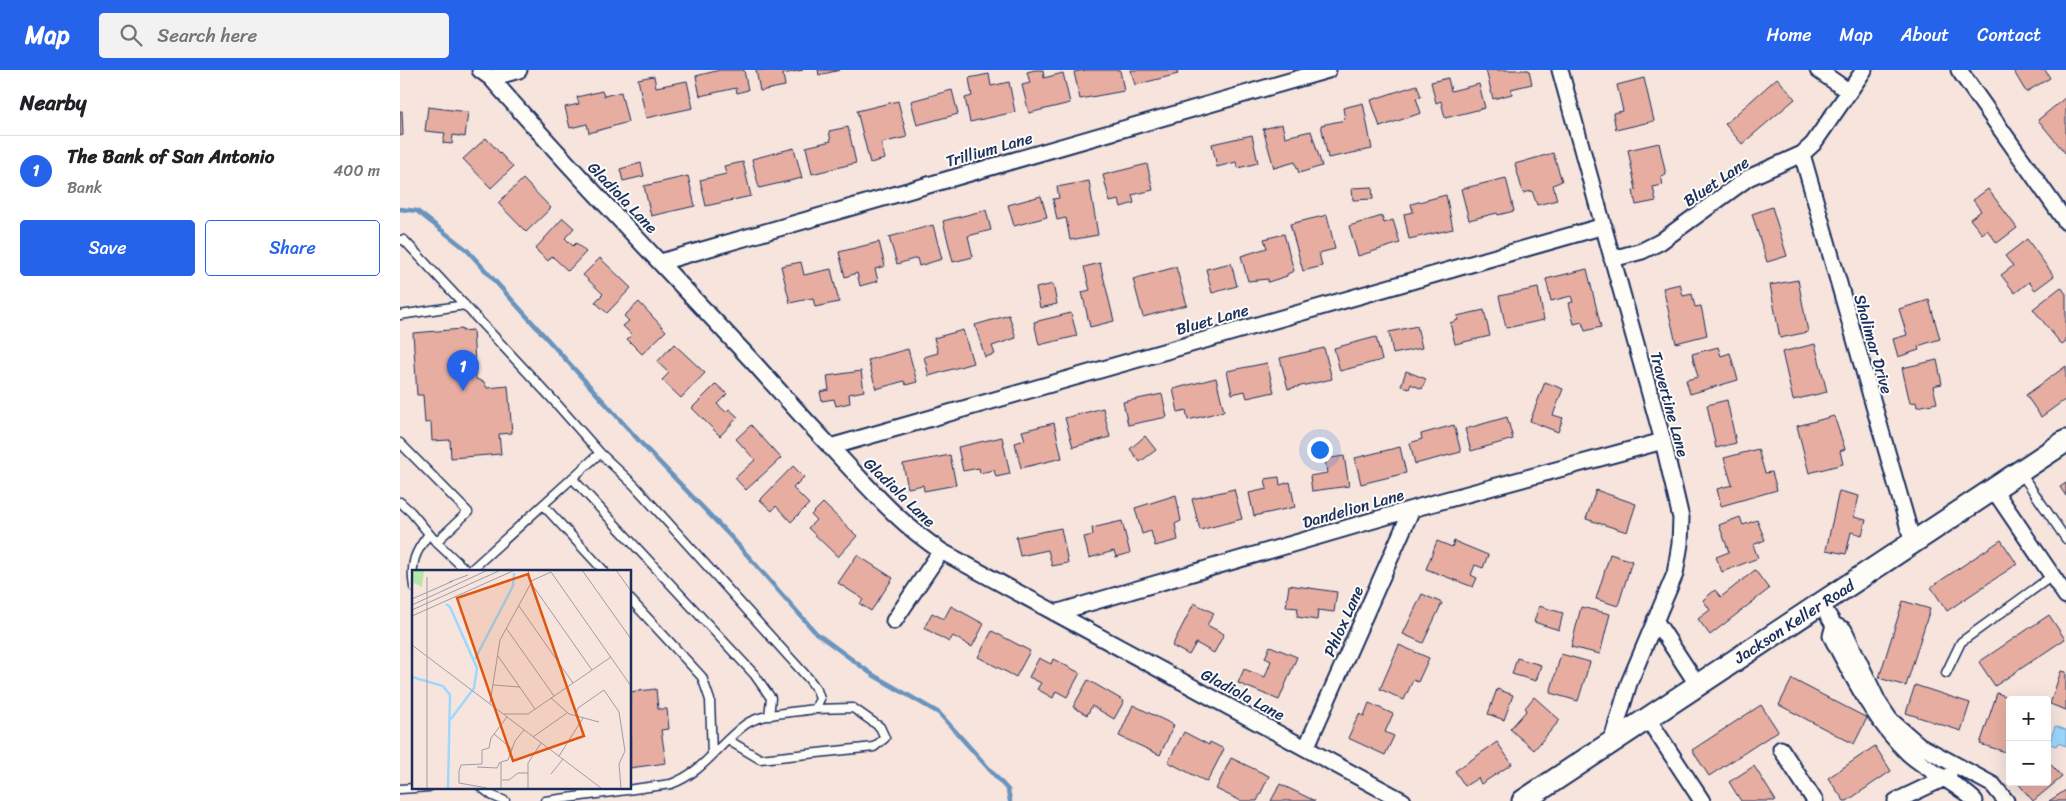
<!DOCTYPE html>
<html lang="en">
<head>
<meta charset="utf-8">
<style>
  :root { --surface:#fff; --page:#f2f2f2; --text:#202124; --muted:#757577; --line:#e0e0e0; --accent:#2563eb }
  body { margin:0; font-family:Sriracha,sans-serif; background:var(--page); color:var(--text) }
  .controls { position:absolute; right:15px; bottom:15px; display:grid; overflow:hidden; border-radius:5px; box-shadow:0 5px 20px #0002 }
  .controls button { width:45px; height:45px; display:grid; place-items:center; padding:0; border:0; border-bottom:1px solid var(--line); background:var(--surface); color:var(--text); font:25px sans-serif }
  .you { position:absolute; left:919px; top:379px; width:18px; height:18px; margin:-12px; border:4px solid #fff; border-radius:50%; background:#1a73e8; box-shadow:0 0 0 8px #1a73e833 }
  .badge { display:grid; place-items:center; width:32px; height:32px; border-radius:50%; background:var(--accent); color:#fff; font-size:16px; font-weight:700 }
  .pin { position:absolute; translate:-50% -41px; filter:drop-shadow(0 1px 2px #0008) }
  .pin::after { content:''; position:absolute; top:26px; width:18px; height:15px; background:inherit; clip-path:polygon(0 0,100% 0,50% 100%) }
  .list { margin:0; padding:0; list-style:none }
  h2 { display:flex; justify-content:space-between; align-items:center; height:65px; margin:0; padding:0 20px; font-size:21px }
  h2 small { font-size:16px; font-weight:400; color:var(--muted) }
  .list li { display:grid; grid-template-columns:32px 1fr auto; gap:15px; align-items:center; box-sizing:border-box; height:70px; padding:0 20px; border-top:1px solid var(--line) }
  .list b { display:block; font-size:19px; white-space:nowrap }
  .list p { margin:0; font-size:16px; white-space:nowrap; color:var(--muted) }
  .list em { font-size:16px; font-style:normal; color:var(--muted) }
  .actions { display:flex; gap:10px; padding:15px 20px }
  .actions a { flex:1; padding:11px 0; border:1px solid var(--accent); border-radius:5px; text-align:center; font-size:18px; color:var(--accent) }
  .actions .main { background:var(--accent); color:#fff }
  .icon { flex:none; width:28px; height:28px; fill:none; stroke:currentColor; stroke-width:2; stroke-linecap:round; stroke-linejoin:round }
  .map { position:relative; flex:none; width:1666px; height:731px; overflow:hidden }
  header { display:flex; align-items:center; gap:30px; box-sizing:border-box; height:70px; padding:0 25px; background:var(--accent); color:#fff }
  header strong { font-size:24px }
  nav { display:flex; gap:28px; margin-inline-start:auto; font-size:18px }
  .search { width:350px; height:45px; background:var(--page); display:flex; align-items:center; gap:12px; box-sizing:border-box; padding:0 18px; border-radius:5px; color:var(--muted); font-size:19px }
  main { display:flex }
  aside { flex:1; background:var(--surface) }
  .map>svg:first-child { display:block }
  .water { fill:#9dd8fe; stroke:#6994be }
  .lines { fill:none; stroke-linecap:round; stroke-linejoin:round }
  .stream { stroke:#6994be; stroke-width:4.5 }
  .building { fill:#e6ada0; stroke:#1b2f5e }
  .lane-casing { stroke:#1b2f5e; stroke-width:11 }
  .street-casing { stroke:#1b2f5e; stroke-width:19 }
  .secondary-casing { stroke:#1b2f5e; stroke-width:25 }
  .lane { stroke:#fdfcf7; stroke-width:8 }
  .street { stroke:#fdfcf7; stroke-width:15 }
  .secondary { stroke:#fdfcf7; stroke-width:21 }
  .labels { text-anchor:middle; stroke-width:4; stroke-linejoin:round; paint-order:stroke }
  .street-label { font-size:16px; fill:#1b2f5e; stroke:#fdfcf7 }
  .inset-river { fill:none; stroke:#9dd8fe; stroke-width:2.5 }
  .inset-road { fill:none; stroke:#9e9caa; stroke-width:1 }
  .view { fill:#de5710; fill-opacity:0.15; stroke:#de5710; stroke-width:2.5 }
  .inset-edge { fill:none; stroke:#1b2f5e; stroke-width:2.5 }
</style>
</head>
<body>
<header>
<strong>Map</strong>
<div class="search"><svg class="icon" aria-label="search" viewBox="0 0 24 24"><circle cx="10" cy="10" r="6"/><path d="M15 15l6 6"/></svg>Search here</div>
<nav><a>Home</a><a>Map</a><a>About</a><a>Contact</a></nav>
</header>
<main>
<aside>
<h2>Nearby<small></small></h2>
<ul class="list">
<li><span class="badge">1</span><div><b>The Bank of San Antonio</b><p>Bank</p></div><em>400 m</em></li>
</ul>
<div class="actions"><a class="main">Save</a><a>Share</a></div>
</aside>
<div class="map">
<svg width="1666" height="731" viewBox="0 0 1666 731">
  <rect width="100%" height="100%" fill="#f6e4dd"/>
  <filter id="ink" filterUnits="userSpaceOnUse"><feTurbulence type="fractalNoise" baseFrequency=".02" numOctaves="2"/><feDisplacementMap in="SourceGraphic" scale="10" xChannelSelector="R" yChannelSelector="G"/><feConvolveMatrix kernelMatrix="1 2 1 2 8 2 1 2 1" color-interpolation-filters="sRGB"/></filter>
  <g filter="url(#ink)">
    <path class="water" d="M1655,656L1666,660V676L1658,673L1656,676L1649,674Z"/>
    <g class="lines">
      <path class="stream" d="M0,139L17,141L67,180L242,374L332,468L416,563L473,605L539,643L608,720L610,731"/>
    </g>
    <path class="building" d="M320,0H344L348,20L337,23L336,18L300,26L296,6Z
      M356,0H403L383,4L385,16L360,21Z
      M418,0H440L419,5Z
      M635,0H643L644,8L663,3L670,33L629,43L622,15L630,13L627,2Z
      M686,0H720L724,21L680,29L674,2Z
      M731,0H776L778,4L735,15Z
      M1086,0H1129L1132,14L1111,19L1112,24L1093,29Z
      M1613,0H1645L1650,8L1626,22Z
      M589,4L591,16L609,12L615,42L570,52L565,28L572,26L569,8Z
      M254,6L256,17L287,11L293,38L246,48L238,9Z
      M1048,8L1051,21L1079,14L1085,38L1045,48L1041,31L1036,33L1031,12Z
      M1244,8L1254,51L1216,60L1213,43L1223,41L1217,15Z
      M1377,8L1395,29L1342,74L1325,54Z
      M1017,15L1021,27L1016,28L1021,43L980,57L971,30Z
      M552,20L558,44L517,55L511,31Z
      M202,21L204,26L221,22L228,52L189,63L187,54L170,58L165,37L179,34L177,27Z
      M1666,27V84L1638,50Z
      M498,31L507,67L481,73L485,89L470,93L457,41Z
      M963,33L972,79L928,88L921,55L945,50L943,38Z
      M28,37L68,42L65,67L53,65L52,74L43,73L45,63L25,61Z
      M0,41H2L3,65L0,66Z
      M882,54L885,67L911,61L922,96L899,103L895,92L874,98L863,59Z
      M448,57L456,93L412,104L406,77L431,71L429,61Z
      M852,65L858,93L838,98L836,92L817,97L812,74Z
      M86,68L113,97L91,118L63,89Z
      M1259,73L1266,105L1261,106L1263,115L1253,117L1256,131L1236,135L1233,121L1236,120L1228,80Z
      M394,78L402,108L359,118L352,89Z
      M1153,83L1162,111L1153,115L1157,130L1137,135L1132,121L1123,123L1115,94Z
      M343,92L351,126L306,136L300,110L326,104L324,96Z
      M241,93L244,106L223,111L220,99Z
      M747,94L753,120L732,125L734,133L721,137L719,130L710,132L703,105Z
      M288,106L295,136L251,146L244,116Z
      M1106,108L1114,141L1098,145L1097,143L1069,150L1061,119Z
      M123,109L151,138L126,162L98,133Z
      M689,111L698,165L670,170L666,148L657,150L653,129L659,128L657,117Z
      M972,117L973,129L953,130L952,118Z
      M1588,119L1617,158L1597,173L1587,160L1582,164L1570,149L1581,141L1573,130Z
      M1046,125L1053,159L1009,169L1004,144L1013,142L1011,134Z
      M641,126L647,147L614,156L608,135Z
      M1372,137L1387,186L1367,192L1352,144Z
      M586,140L591,160L568,166L573,187L553,192L543,151Z
      M927,145L935,179L919,183L922,196L903,201L890,154Z
      M982,146L984,153L993,150L1000,173L958,186L949,156Z
      M163,148L174,158L165,168L173,176L176,173L186,182L168,201L152,186L148,191L135,179Z
      M533,155L542,189L519,196L517,188L497,194L489,167Z
      M884,164L894,201L887,204V206L868,212V209L848,211L841,186L867,178L864,169Z
      M1627,169L1654,206L1635,220L1629,212L1615,223L1601,205L1613,196L1605,186Z
      M479,172L485,196L475,199L478,211L460,216L457,203L445,207L439,182Z
      M200,188L231,218L207,243L195,232L203,224L183,205Z
      M401,192L404,205L431,199L439,232L415,237L413,228L390,233L381,196Z
      M700,193L714,251L690,257L682,222L690,220L684,197Z
      M831,193L837,216L812,223L806,199Z
      M776,197L787,235L743,247L733,209Z
      M1187,199L1201,257L1185,261L1182,252L1174,254L1169,233L1173,232L1171,226L1151,231L1146,209Z
      M1398,210L1408,262L1380,268L1370,215Z
      M653,214L657,234L640,238L636,218Z
      M1280,214L1283,226L1292,224L1295,237L1301,236L1307,265L1276,273L1263,218Z
      M1661,217L1666,224V272L1662,275L1633,239Z
      M1138,218L1144,250L1106,258L1099,226Z
      M1529,230L1540,269L1518,276L1519,280L1498,287L1493,269L1507,265L1499,239Z
      M239,232L266,261L242,284L227,269L232,265L223,256L229,251L224,246Z
      M1084,240L1090,266L1055,274L1050,253L1058,250L1057,246Z
      M671,243L677,266L639,275L634,252Z
      M609,245L616,268L592,276L595,284L585,287L575,255Z
      M1017,256L1022,278L993,284L989,262Z
      M62,259V261L73,260L76,309L84,312L87,318L108,316L112,363L99,364L101,384L51,388L50,370L32,371L31,352L25,353L23,325H17L13,263Z
      M563,260L573,293L529,306L524,287L538,283L534,268Z
      M976,267L982,290L940,301L934,278Z
      M274,274L305,303L281,328L262,310L269,303L257,292Z
      M1415,274L1427,322L1393,330L1382,282Z
      M1318,277L1321,286L1330,283L1338,310L1290,324L1286,310L1298,307L1292,284Z
      M924,278L932,309L888,319L880,288Z
      M508,279L517,312L506,315L504,311L476,319L468,290Z
      M1537,290L1542,314L1533,316L1537,333L1517,337L1516,332L1510,333L1502,298Z
      M867,293L874,322L847,328L845,321L832,324L827,301Z
      M1666,296V329L1641,347L1626,325Z
      M461,301L464,321L449,324L450,333L436,336L434,329L422,331L420,322L429,320L427,306Z
      M1006,301L1026,309L1022,319L1011,314L1009,319L1001,316Z
      M816,308L824,341L788,350L786,340L778,342L773,319Z
      M1145,312L1163,319L1153,345L1163,348L1158,362L1130,351Z
      M316,314L327,324L317,334L326,342L329,339L338,347L320,366L292,338Z
      M762,324L767,347L728,355L723,332Z
      M1327,330L1336,373L1316,378L1307,335Z
      M703,338L710,367L673,377L665,348Z
      M1434,346L1445,379L1440,381L1443,394L1409,403L1397,356Z
      M1107,347L1113,369L1071,381L1065,359Z
      M654,353L662,388L621,398L615,373L625,370L622,361Z
      M351,355L381,388L346,420L335,408L355,390L336,369Z
      M1054,355L1061,382L1015,394L1010,373L1022,369L1021,364Z
      M745,366L756,380L740,392L730,379Z
      M602,367L610,404L596,407L594,400L580,403L579,398L563,401L558,377Z
      M1000,377L1006,403L961,414L955,388Z
      M1358,379L1365,403L1372,402L1377,420L1321,436L1317,419L1332,415L1324,388Z
      M550,385L556,415L524,421L523,415L508,418L503,394Z
      M944,386L949,416L912,421L910,406L927,403L925,389Z
      M393,396L404,407L393,418L409,434L391,452L376,436L372,441L360,430Z
      M879,407L880,415L890,412L895,437L854,446L849,423L867,419L865,409Z
      M1666,413V426L1660,417Z
      M834,419L842,449L800,460L792,429Z
      M1196,420L1236,434L1227,462L1186,449Z
      M1439,421L1459,426L1454,447L1466,450L1462,465L1451,462L1446,484L1426,480Z
      M776,425L781,451L775,454L778,470L755,476L751,461L742,464L735,438Z
      M423,433L457,466L438,487L408,458L416,450L411,445Z
      M1340,447L1343,455L1357,450L1365,470L1353,475L1358,488L1322,502L1316,487L1329,482L1319,455Z
      M722,451L730,483L716,487L714,481L689,488L684,467L693,465L692,458Z
      M661,458L668,493L652,496L648,480L620,486L616,467Z
      M1601,470L1617,494L1547,541L1531,517Z
      M1037,471L1052,477L1054,471L1088,485L1083,498L1075,495L1071,505L1077,508L1073,517L1026,499Z
      M1210,484L1232,491L1218,536L1196,529Z
      M457,485L493,508L471,541L460,534L463,529L438,513Z
      M1355,500L1369,519L1310,565L1298,549L1310,540L1303,530L1315,520L1321,527Z
      M889,515L937,522L934,542L918,540L917,550L897,547L898,538L886,537Z
      M1022,524L1042,533L1023,573L1003,564Z
      M1503,531L1530,539L1506,616L1479,608Z
      M794,533L814,543L807,555L824,564L814,583L796,573L789,585L772,576Z
      M551,536L584,554L572,577L553,566L549,572L524,558L532,543L544,549Z
      M1139,536L1163,543L1159,560L1134,552Z
      M1181,537L1210,544L1200,584L1171,577Z
      M1649,545L1665,569L1595,616L1579,592Z
      M592,561L630,581L616,607L578,587Z
      M999,575L1029,588L1018,612L1013,610L1004,630L980,619Z
      M870,576L897,587L879,630L838,613L844,599L865,607L871,591L865,588Z
      M1161,584L1190,592L1178,631L1150,623Z
      M639,588L651,594L653,589L680,603L667,627L656,621L653,628L637,619L641,613L629,607Z
      M1117,588L1141,595L1136,611L1112,604Z
      M1661,601L1666,602V640L1650,634Z
      M1392,609L1467,648L1454,674L1379,635Z
      M688,610L724,631L714,649L692,636L687,645L673,637Z
      M1515,615L1570,633L1561,661L1506,643Z
      M256,619L258,639H267L269,659L261,660L266,693L230,698V622Z
      M1097,619L1113,625L1104,650L1088,644Z
      M1597,623L1616,630H1610L1609,683L1580,674Z
      M1134,627L1160,650L1134,680L1110,659L1127,640L1125,638Z
      M969,633L993,644L985,662L994,666L985,685L948,668L959,644L964,646Z
      M733,635L774,655L760,685L719,666Z
      M1361,635L1378,661L1309,706L1292,680Z
      M784,662L809,675L810,672L824,679L807,712L768,692Z
      M1097,672L1112,694L1081,714L1078,708L1065,716L1055,701Z
      M1475,676L1491,701L1447,731H1444L1428,708Z
      M831,688L869,706L857,731H841L816,719Z
      M1647,690L1662,707L1633,731L1617,712H1647Z
      M1354,696L1376,731H1341L1329,712Z
      M880,714L915,731H871Z
      M1666,720V731H1649Z"/>
    <g class="lines">
      <g class="lane-casing">
        <path id="lane" d="M0,170H4L155,332L200,383L235,416L409,609L417,620L420,629L415,639C396,642 362,643 346,654C318,674 304,702 271,714L145,731
          M0,245L65,235
          M0,373L68,442L36,472L11,442L0,432
          M1620,402L1666,469
          M172,408L354,604L371,628L369,646
          M143,435L204,501
          M36,472L67,501
          M70,501L200,383
          M14,517C10,493 15,482 29,464
          M230,529L302,607L310,630L312,685
          M1546,603L1561,572L1652,506
          M328,670L360,689L474,677L485,668L480,657L453,638L415,639
          M81,717L93,726L105,731
          M0,719L29,717"/>
      </g>
      <g class="street-casing">
        <path id="street" d="M80,0L91,8C176,106 267,199 355,294C387,330 419,365 452,400C481,431 505,457 541,481L1003,731
          M1160,0L1263,371L1281,448L1280,474L1275,504L1229,613L1211,673
          M1418,0L1448,21
          M1559,0L1666,152
          M91,8L119,0
          M1402,84L1513,473
          M1212,189L1242,181L1260,172L1348,108L1402,84L1413,74L1464,0
          M261,192L928,0
          M430,377L1204,156
          M1594,420L1666,526
          M1421,534L1434,555L1444,560L1478,632L1490,650L1519,675L1593,715L1606,731
          M655,543L1012,439L1263,371
          M1255,550L1297,614
          M494,551L541,481
          M1434,555L1431,566C1453,607 1474,651 1509,684C1529,702 1557,713 1575,731
          M1248,649L1302,731
          M906,678L1012,439
          M1381,679L1415,731
          M1496,731L1549,706"/>
      </g>
      <g class="secondary-casing">
        <path id="secondary" d="M1123,731L1666,371"/>
      </g>
      <use href="#lane" class="lane"/>
      <use href="#street" class="street"/>
      <use href="#secondary" class="secondary"/>
    </g>
  </g>
  <g class="labels">
    <g class="street-label">
      <text transform="translate(589 79) rotate(-16)" y="6">Trillium Lane</text>
      <text transform="translate(1316 111) rotate(-34)" y="6">Bluet Lane</text>
      <text transform="translate(223 127) rotate(46)" y="6">Gladiola Lane</text>
      <text transform="translate(812 249) rotate(-16)" y="6">Bluet Lane</text>
      <text transform="translate(1474 274) rotate(74)" y="6">Shalimar Drive</text>
      <text transform="translate(1270 334) rotate(75)" y="6">Travertine Lane</text>
      <text transform="translate(500 422) rotate(44)" y="6">Gladiola Lane</text>
      <text transform="translate(953 438) rotate(-16)" y="6">Dandelion Lane</text>
      <text transform="translate(943 551) rotate(-66)" y="6">Phlox Lane</text>
      <text transform="translate(1394 551) rotate(-33)" y="6">Jackson Keller Road</text>
      <text transform="translate(843 624) rotate(28)" y="6">Gladiola Lane</text>
    </g>
  </g>
  <g transform="translate(12 500)">
    <rect width="219" height="219" fill="#f6e4dd"/>
    <path d="M0,0H12L10,17L0,12Z" fill="#b4e8a9"/>
    <path class="inset-river" d="M34,34L38,37L65,98L62,118L39,149M63,89L101,16L102,3M0,107L31,116L38,125L36,218"/>
    <path class="inset-road" d="M170,0L219,69M204,0L219,21M119,11L139,2L219,116M37,12L56,5M119,13L180,100M0,29L41,11M0,35L76,0M107,36L161,113M0,40L89,0M0,46L103,0M94,58L142,126M0,75L189,218M86,86L123,139M81,115L108,117M139,128L157,144L187,152M78,133L88,70L119,13L116,0M92,144H116L199,87M163,146L166,138L192,120L207,142L213,181L207,194L209,218M82,164L100,179M121,167L155,143M147,186L171,148M65,197L85,198L88,192M139,204L151,189M90,210H97L106,203H116M15,218V7M75,218L47,213V201L49,195L70,194V180L77,178L79,168L95,147M89,218V192L96,190L103,171L112,160M116,218V193L129,173"/>
    <path class="view" d="M116,4L172,166L101,191L45,28Z"/>
    <rect width="219" height="219" class="inset-edge"/>
  </g>
</svg>
<div class="controls">
<button>+</button>
<button>−</button>
</div>
<div class="you"></div>
<div class="pin badge" style="left:63px;top:321px">1</div>
</div>
</main>
</body>
</html>
